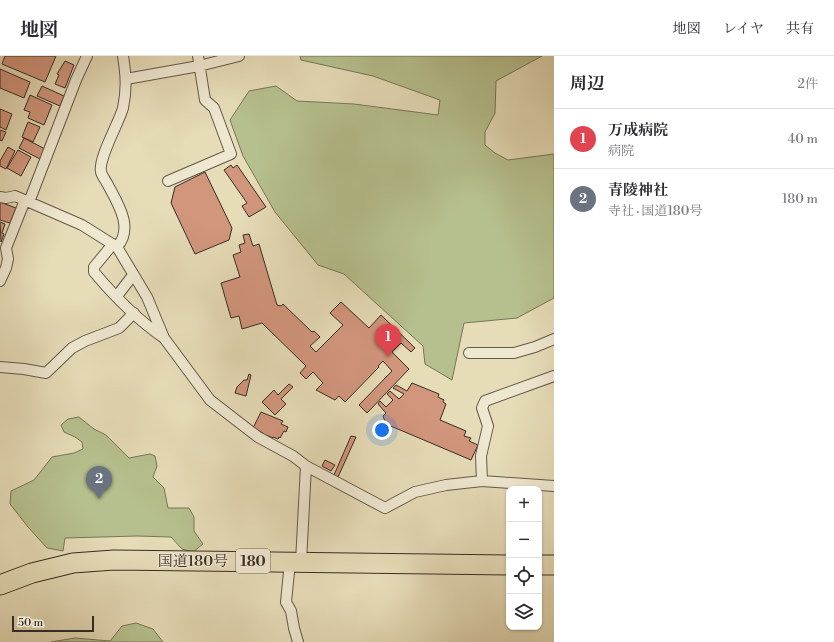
<!DOCTYPE html>
<html lang="ja">
<head>
<meta charset="utf-8">
<style>
  :root { --surface:#fff; --page:#f7f7f7; --text:#2b2b33; --muted:#7c7c81; --line:#e1e1e2; --accent:#8f2418 }
  body { margin:0; font-family:"Libre Bodoni","Noto Serif JP",serif; background:var(--page); color:var(--text) }
  .controls { position:absolute; right:12px; bottom:12px; display:grid; overflow:hidden; border-radius:8px; box-shadow:0 1px 3px #0004 }
  .controls button { width:36px; height:36px; display:grid; place-items:center; padding:0; border:0; border-bottom:1px solid var(--line); background:var(--surface); color:var(--text); font:20px sans-serif }
  .scale { position:absolute; left:12px; bottom:10px; width:82px; box-sizing:border-box; padding-left:4px; border:2px solid #382d24; border-top:0; font-size:11px; line-height:14px; white-space:nowrap; color:#382d24; -webkit-text-stroke:3px #efe8d1; paint-order:stroke }
  .you { position:absolute; left:382px; top:374px; width:14px; height:14px; margin:-10px; border:3px solid #fff; border-radius:50%; background:#1a73e8; box-shadow:0 0 0 6px #1a73e833 }
  .badge { display:grid; place-items:center; width:26px; height:26px; border-radius:50%; background:var(--accent); color:#fff; font-size:13px; font-weight:700 }
  .pin { position:absolute; translate:-50% -33px; filter:drop-shadow(0 1px 2px #0008) }
  .pin::after { content:''; position:absolute; top:21px; width:14px; height:12px; background:inherit; clip-path:polygon(0 0,100% 0,50% 100%) }
  .list { margin:0; padding:0; list-style:none }
  h2 { display:flex; justify-content:space-between; align-items:center; height:52px; margin:0; padding:0 16px; font-size:17px }
  h2 small { font-size:13px; font-weight:400; color:var(--muted) }
  .list li { display:grid; grid-template-columns:26px 1fr auto; gap:12px; align-items:center; box-sizing:border-box; height:60px; padding:0 16px; border-top:1px solid var(--line) }
  .list b { display:block; font-size:15px; white-space:nowrap }
  .list p { margin:0; font-size:13px; white-space:nowrap; color:var(--muted) }
  .list em { font-size:13px; font-style:normal; color:var(--muted) }
  .icon { flex:none; width:22px; height:22px; fill:none; stroke:currentColor; stroke-width:2; stroke-linecap:round; stroke-linejoin:round }
  .map { position:relative; flex:none; width:554px; height:586px; overflow:hidden }
  header { display:flex; align-items:center; gap:24px; box-sizing:border-box; height:56px; padding:0 20px; background:var(--surface); border-bottom:1px solid var(--line) }
  header strong { font-size:19px }
  nav { display:flex; gap:22px; margin-inline-start:auto; font-size:14px }
  main { display:flex }
  aside { flex:1; background:var(--surface) }
  .map>svg:first-child { display:block }
  .green { fill:#b6c08e; stroke:#777659 }
  .building { fill:#d2967d; stroke:#382d24 }
  .lines { fill:none; stroke-linecap:round; stroke-linejoin:round }
  .street-casing { stroke:#645949; stroke-width:12 }
  .highway-casing { stroke:#382d24; stroke-width:21 }
  .street { stroke:#efe8d1; stroke-width:10 }
  .highway { stroke:#e6dcb8; stroke-width:19 }
  .labels { text-anchor:middle; stroke-width:3; stroke-linejoin:round; paint-order:stroke }
  .shield { fill:#efe8d1; stroke:#6f6558; stroke-width:1 }
  .shield-label { font-size:14px; font-weight:bold; fill:#382d24 }
  .street-label { font-size:15px; fill:#382d24; stroke:#efe8d1 }
</style>
</head>
<body>
<header>
<strong>地図</strong>
<nav><a>地図</a><a>レイヤ</a><a>共有</a></nav>
</header>
<main>
<div class="map">
<svg width="554" height="586" viewBox="0 0 554 586">
  <rect width="100%" height="100%" fill="#e6dcb8"/>
  <filter id="stains"><feTurbulence type="fractalNoise" baseFrequency=".005" numOctaves="4"/><feColorMatrix values="0 0 0 0 .2 0 0 0 0 .09 0 0 0 0 .02 0 0 0 .5 -.17"/></filter>
  <radialGradient id="worn" r=".72"><stop offset=".6" stop-color="#630" stop-opacity="0"/><stop offset="1" stop-color="#630" stop-opacity=".3"/></radialGradient>
  <path class="green" d="M300,0H542L496,25L495,57L485,76V89L495,97L508,104L554,98V242L517,262L464,267L452,324L425,308L423,290L344,218L318,209L275,156L243,100L230,64L249,35L276,30L297,45L354,48L438,59L440,44L373,20L301,4Z
    M79,361L94,373L106,379L129,402L150,398L155,400L157,410L153,421L164,432L168,452H189L194,461V475L203,488L193,496L182,493L171,481L137,480L65,482L63,495L47,492L28,471L10,448L11,435L34,424L52,401L74,397L83,393L82,386L75,381L64,376L61,369L68,363Z
    M136,567L153,573L163,586H51L75,582L110,585L122,570Z"/>
  <path class="building" d="M5,0H56L45,26L2,8Z
    M65,5L74,9L65,32L55,28L59,19L57,18Z
    M0,13L30,26L24,42L0,32Z
    M42,30L64,40L60,50L37,40Z
    M30,39L52,49L44,69L28,62L30,56L24,54Z
    M0,53L12,58L6,74L0,71Z
    M28,66L40,71L33,86L22,81Z
    M0,74L6,76L2,85L0,84Z
    M24,82L45,93L40,103L19,92Z
    M8,91L15,95L6,113L0,110V105Z
    M18,94L31,101L21,120L7,112Z
    M231,109L233,112L237,109L266,151L249,161L242,150L247,147L224,114Z
    M205,116L232,172L229,184L195,198L171,147L175,131Z
    M0,146L16,152L10,167L0,164Z
    M0,166L5,168L2,177L4,178L1,186Z
    M249,178L253,190L259,188L277,249L281,250L283,248L312,276L314,275L320,281L310,290L316,296L343,269L330,257L341,246L369,272L381,259L415,292L411,296L401,287L392,296L409,313L367,357L359,349L392,315L383,305L378,310L379,311L345,346L339,340L335,344L316,334L323,327L313,316L306,323L300,317L306,310L262,267L242,273L239,260L231,262L221,227L240,221L233,199L241,196L239,189L245,187L243,179Z
    M249,318L251,319L246,340L235,337L237,331L244,324H247Z
    M412,327L439,338L438,341L444,344L443,346L446,348L440,364L466,375L464,380L471,382L469,385L478,389L471,404L386,368L383,360L386,357L378,348L380,345L386,351L393,344L387,338L390,335L399,343L404,338L393,332L396,329L407,335Z
    M289,328L293,331L281,343L286,348L275,359L262,346L274,334L278,339Z
    M261,356L283,365L281,368L288,371L286,376L284,375L280,382L279,381L278,383L273,381V382L266,379L265,380L262,379L263,377L253,372Z
    M351,380L356,381L338,421L334,419Z
    M325,404L335,409L331,415L322,410Z"/>
  <g class="lines">
    <g class="street-casing">
      <path id="street" d="M126,23L199,10L239,0
        M168,125L231,98L214,52L205,44L198,0
        M0,141L6,142L15,140L29,146L82,169L117,191L147,241L164,282L210,344L258,381L293,400L306,410L385,452L415,436L446,429L482,425L554,430
        M29,146L76,24L87,0
        M113,188L94,211V216C114,240 138,264 164,282
        M117,191C134,172 118,148 108,129C106,125 102,120 101,116C98,102 119,67 123,52C127,33 126,19 123,0
        M0,225L6,212L8,203L6,192L25,144
        M117,240L133,219
        M469,297H514L535,291L554,283
        M0,311L24,313L46,317L72,292L85,285L119,272L134,257
        M482,425L481,400L488,370L482,352L485,345L554,320
        M290,506L286,546L291,555L294,572L298,586
        M301,506L306,410"/>
    </g>
    <g class="highway-casing">
      <path id="highway" d="M539,509H554
        M0,529L32,517L73,507L114,504L509,509"/>
    </g>
    <use href="#street" class="street"/>
    <use href="#highway" class="highway"/>
  </g>
  <g class="labels">
    <rect class="shield" x="236" y="493" width="34" height="24" rx="3"/>
    <g class="shield-label">
      <text x="253" y="510">180</text>
    </g>
    <g class="street-label">
      <text x="193" y="510">国道180号</text>
    </g>
  </g>
  <rect width="100%" height="100%" filter="url(#stains)"/>
  <rect width="100%" height="100%" fill="url(#worn)"/>
</svg>
<div class="controls">
<button>+</button>
<button>−</button>
<button><svg class="icon" aria-label="locate" viewBox="0 0 24 24"><circle cx="12" cy="12" r="6"/><path d="M12 2v4M12 18v4M2 12h4M18 12h4"/></svg></button>
<button><svg class="icon" aria-label="layers" viewBox="0 0 24 24"><path d="M12 4l9 5-9 5-9-5zM3 14l9 5 9-5"/></svg></button>
</div>
<div class="scale">50 m</div>
<div class="you"></div>
<div class="pin badge" style="left:388px;top:301px;background:#e0444e">1</div>
<div class="pin badge" style="left:99px;top:443px;background:#6b7280">2</div>
</div>
<aside>
<h2>周辺<small>2件</small></h2>
<ul class="list">
<li><span class="badge" style="background:#e0444e">1</span><div><b>万成病院</b><p>病院</p></div><em>40 m</em></li>
<li><span class="badge" style="background:#6b7280">2</span><div><b>青陵神社</b><p>寺社 · 国道180号</p></div><em>180 m</em></li>
</ul>
</aside>
</main>
</body>
</html>
